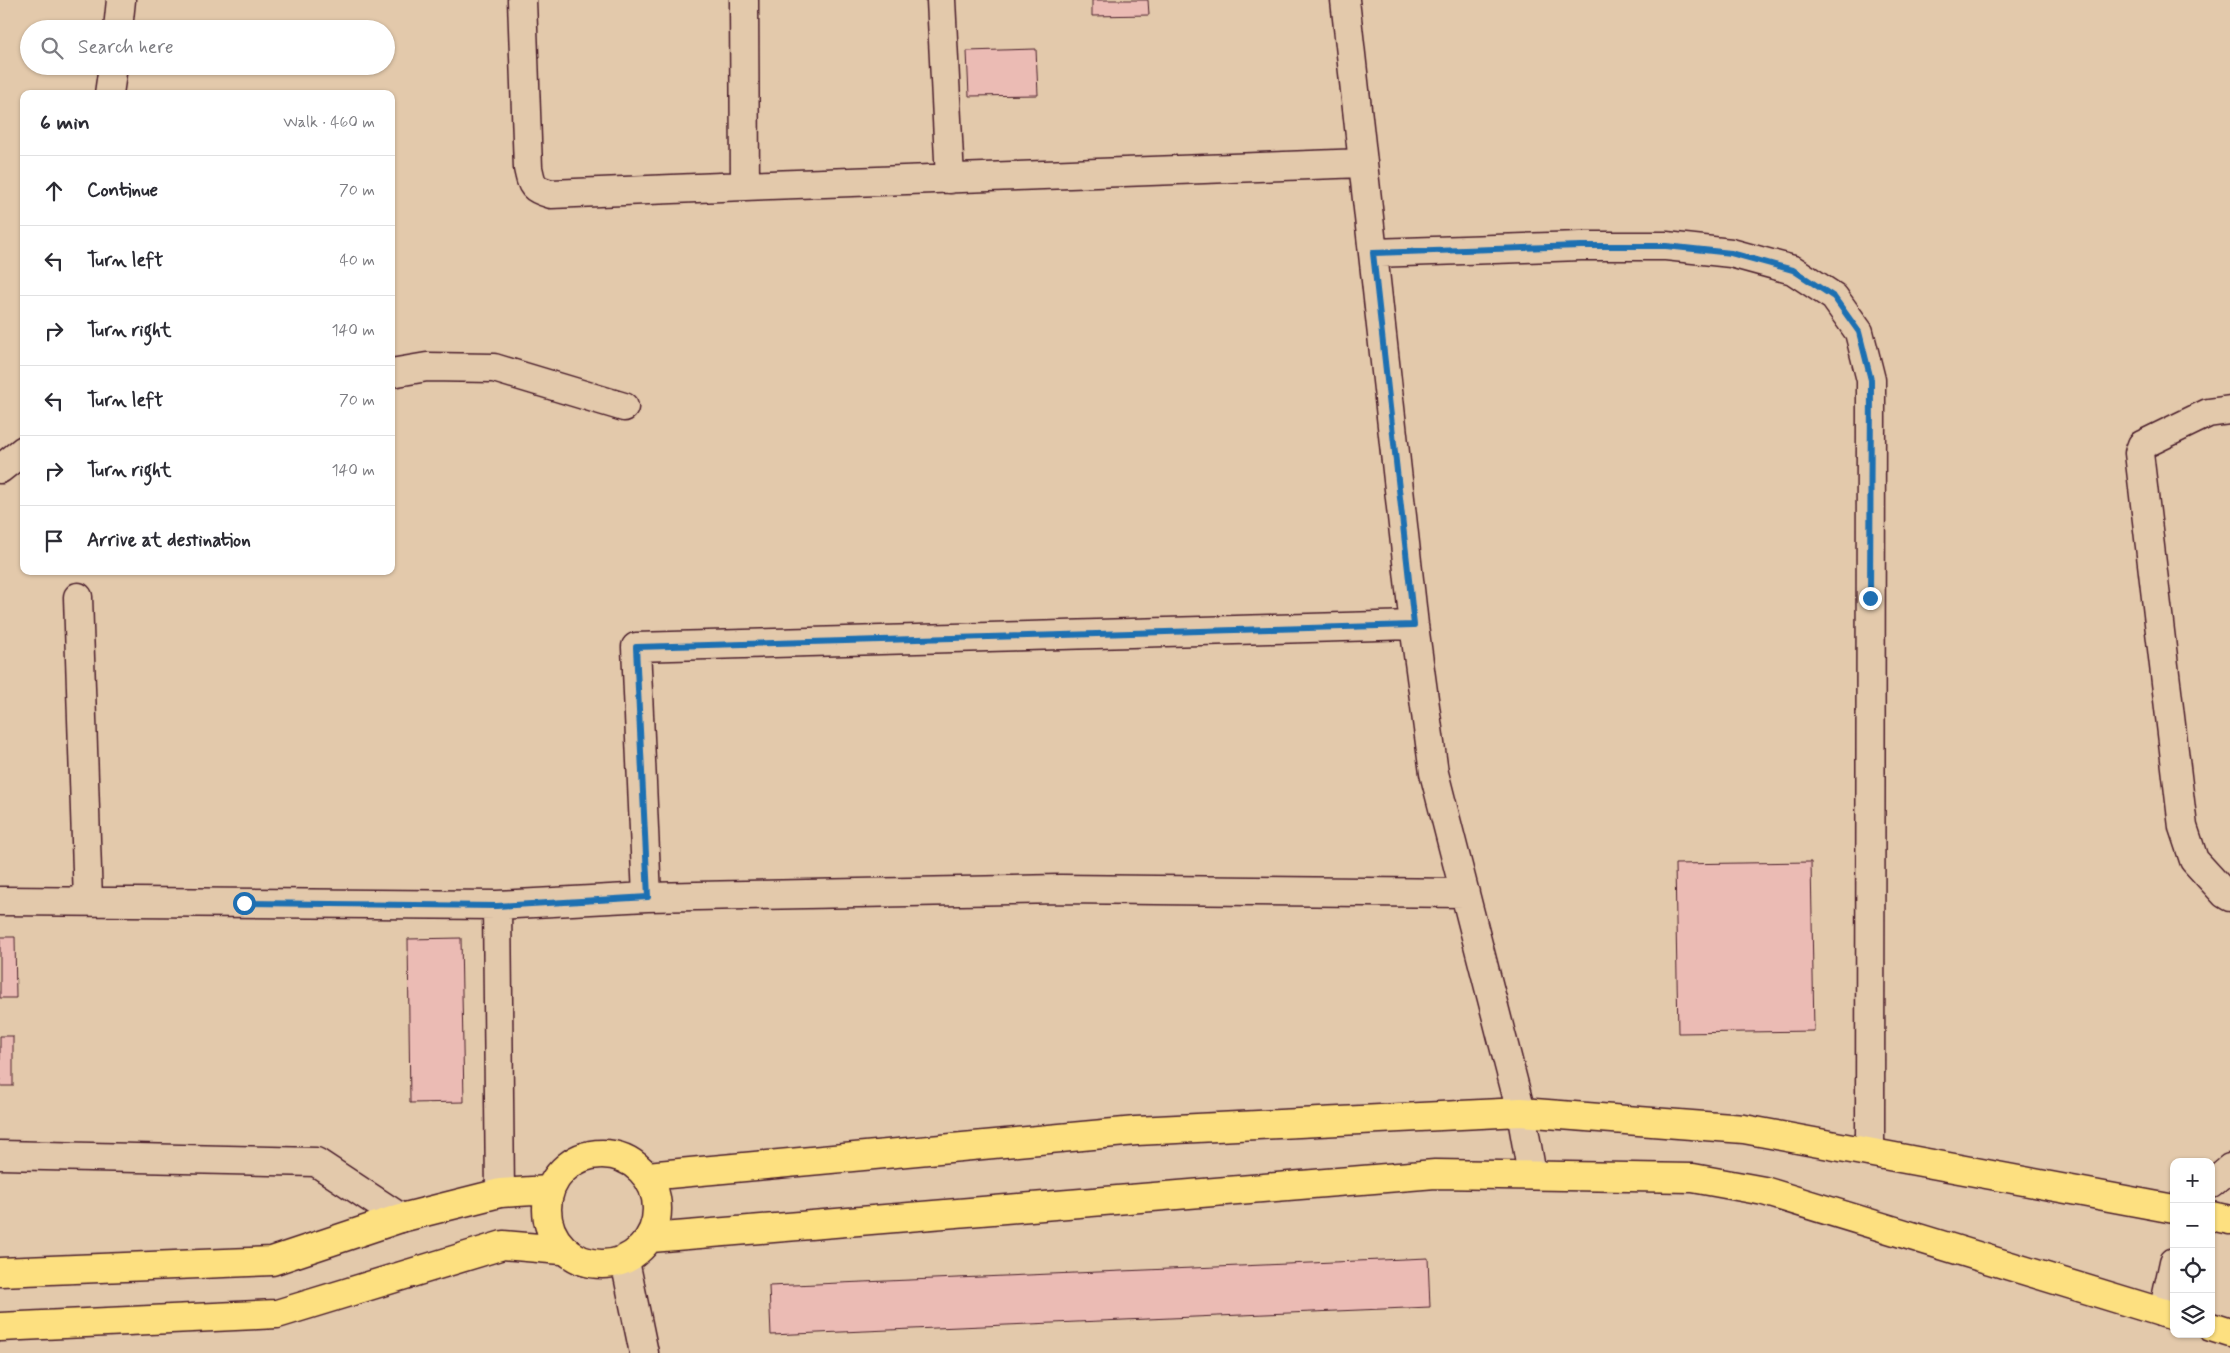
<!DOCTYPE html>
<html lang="en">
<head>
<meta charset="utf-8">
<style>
  :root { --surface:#fff; --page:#f7f7f7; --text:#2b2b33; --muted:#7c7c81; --line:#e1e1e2 }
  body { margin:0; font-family:Mynerve,sans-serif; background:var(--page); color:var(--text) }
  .controls { position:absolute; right:15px; bottom:15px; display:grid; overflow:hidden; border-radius:10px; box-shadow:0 1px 4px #0004 }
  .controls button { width:45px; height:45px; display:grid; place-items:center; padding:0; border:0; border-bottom:1px solid var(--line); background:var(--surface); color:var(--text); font:25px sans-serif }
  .stop { position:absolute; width:15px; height:15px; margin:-11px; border:4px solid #1f6fb2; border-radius:50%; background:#fff }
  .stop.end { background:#1f6fb2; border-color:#fff; box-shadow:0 1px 5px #0008 }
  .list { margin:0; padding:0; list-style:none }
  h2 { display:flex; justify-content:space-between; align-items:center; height:65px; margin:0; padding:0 20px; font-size:21px }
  h2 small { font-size:16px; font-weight:400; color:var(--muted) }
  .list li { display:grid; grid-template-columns:32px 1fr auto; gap:15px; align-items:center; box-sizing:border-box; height:70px; padding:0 20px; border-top:1px solid var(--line) }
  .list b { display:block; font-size:19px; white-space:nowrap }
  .list em { font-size:16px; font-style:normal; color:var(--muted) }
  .icon { flex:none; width:28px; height:28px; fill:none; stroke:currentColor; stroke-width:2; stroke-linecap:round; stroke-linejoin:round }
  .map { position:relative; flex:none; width:2230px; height:1353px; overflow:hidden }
  .search { position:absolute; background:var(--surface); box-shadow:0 1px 4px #0004; left:20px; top:20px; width:375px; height:55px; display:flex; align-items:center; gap:12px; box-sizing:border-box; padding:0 18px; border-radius:28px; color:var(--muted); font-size:19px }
  .panel { position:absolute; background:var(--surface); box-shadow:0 1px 4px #0004; left:20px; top:90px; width:375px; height:485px; border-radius:10px }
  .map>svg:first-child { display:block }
  .building { fill:#ebbbb4; stroke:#4a1f2b }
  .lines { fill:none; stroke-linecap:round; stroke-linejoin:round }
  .minor-casing { stroke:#4a1f2b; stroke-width:31 }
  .highway-casing { stroke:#4a1f2b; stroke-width:31 }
  .minor { stroke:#e3c9ab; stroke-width:28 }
  .highway { stroke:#fde080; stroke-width:28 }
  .route { stroke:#1f6fb2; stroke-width:6 }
</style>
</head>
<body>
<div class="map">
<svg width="2230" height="1353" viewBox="0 0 2230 1353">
  <rect width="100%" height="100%" fill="#e3c9ab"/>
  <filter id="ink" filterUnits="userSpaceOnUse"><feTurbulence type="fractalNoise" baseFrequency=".02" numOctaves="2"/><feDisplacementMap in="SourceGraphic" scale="10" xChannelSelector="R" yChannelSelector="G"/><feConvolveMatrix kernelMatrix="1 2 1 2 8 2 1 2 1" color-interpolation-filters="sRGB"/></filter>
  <g filter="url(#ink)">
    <path class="building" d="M1092,0H1148L1149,15L1092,16Z
      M1036,49L1038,95L969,96L967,51Z
      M1811,862L1814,1031L1678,1033L1675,864Z
      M0,937H15L16,998H0Z
      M461,938L464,1102L410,1103L408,939Z
      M0,1036H13V1086H0Z
      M1428,1258L1430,1307L771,1335L769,1286Z"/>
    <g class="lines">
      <g class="minor-casing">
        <path id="minor" d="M522,0L528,168C532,186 532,189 551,194L745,186
          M744,0L745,186L1363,163
          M941,0L950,179
          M1345,0L1414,625L1434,773L1521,1112L1532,1175
          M118,29L121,0
          M109,94L113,66
          M1373,253L1581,246H1666L1731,253L1793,270L1834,297L1859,332L1871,380L1870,1152
          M391,373L427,367L494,368L624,407
          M2230,410L2208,413L2142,445L2139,453L2183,827L2194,860L2225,894L2230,897
          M0,469L24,450
          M78,597L88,901
          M647,897L636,647L1414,625
          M0,901L497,905
          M0,1155L316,1162L401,1218
          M2211,1184L2230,1168
          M500,1193L497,905L647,897L1060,889L1465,893
          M625,1261L644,1353
          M2163,1313L2174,1262"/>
      </g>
      <g class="highway-casing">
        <path id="highway" d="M547 1209a55 55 0 1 1 110 0a55 55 0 1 1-110 0Z
          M647,1176L1136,1131L1521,1112L1744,1129L2174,1209
          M2211,1216L2230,1220
          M651,1238L1435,1174L1693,1178L1764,1191L2174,1316
          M0,1272L272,1261L401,1218L500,1193L549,1190
          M0,1327L277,1314L503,1245L562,1250
          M2211,1327L2230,1333"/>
      </g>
      <use href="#minor" class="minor"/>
      <use href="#highway" class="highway"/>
    </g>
  </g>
  <g class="lines" filter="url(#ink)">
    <path class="route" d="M244,903L497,906L648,897L636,647L1414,625L1373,253L1581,246H1666L1731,253L1793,270L1834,297L1859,332L1871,380L1870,598"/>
  </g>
</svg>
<div class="controls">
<button>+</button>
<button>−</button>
<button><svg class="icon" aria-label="locate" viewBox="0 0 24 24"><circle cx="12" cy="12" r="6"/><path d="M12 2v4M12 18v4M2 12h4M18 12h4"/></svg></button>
<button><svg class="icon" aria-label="layers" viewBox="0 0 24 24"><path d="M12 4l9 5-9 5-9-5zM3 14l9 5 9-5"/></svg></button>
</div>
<div class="stop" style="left:244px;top:903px"></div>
<div class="stop end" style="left:1870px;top:598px"></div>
<div class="search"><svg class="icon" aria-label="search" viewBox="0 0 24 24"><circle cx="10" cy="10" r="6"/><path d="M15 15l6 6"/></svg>Search here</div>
<section class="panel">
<h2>6 min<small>Walk · 460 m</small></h2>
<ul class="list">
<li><svg class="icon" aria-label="ahead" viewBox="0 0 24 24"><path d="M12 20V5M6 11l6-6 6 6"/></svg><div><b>Continue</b></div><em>70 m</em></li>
<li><svg class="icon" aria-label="left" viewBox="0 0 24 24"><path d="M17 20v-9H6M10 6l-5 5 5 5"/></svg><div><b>Turn left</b></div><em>40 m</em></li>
<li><svg class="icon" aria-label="right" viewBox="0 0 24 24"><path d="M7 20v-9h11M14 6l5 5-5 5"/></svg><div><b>Turn right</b></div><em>140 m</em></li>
<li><svg class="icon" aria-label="left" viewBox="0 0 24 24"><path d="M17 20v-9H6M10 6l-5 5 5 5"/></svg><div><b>Turn left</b></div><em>70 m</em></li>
<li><svg class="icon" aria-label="right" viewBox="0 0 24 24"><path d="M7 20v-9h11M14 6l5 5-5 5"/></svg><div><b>Turn right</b></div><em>140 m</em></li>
<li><svg class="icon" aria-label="arrive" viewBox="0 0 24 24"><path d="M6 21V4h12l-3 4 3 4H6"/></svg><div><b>Arrive at destination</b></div></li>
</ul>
</section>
</div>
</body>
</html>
